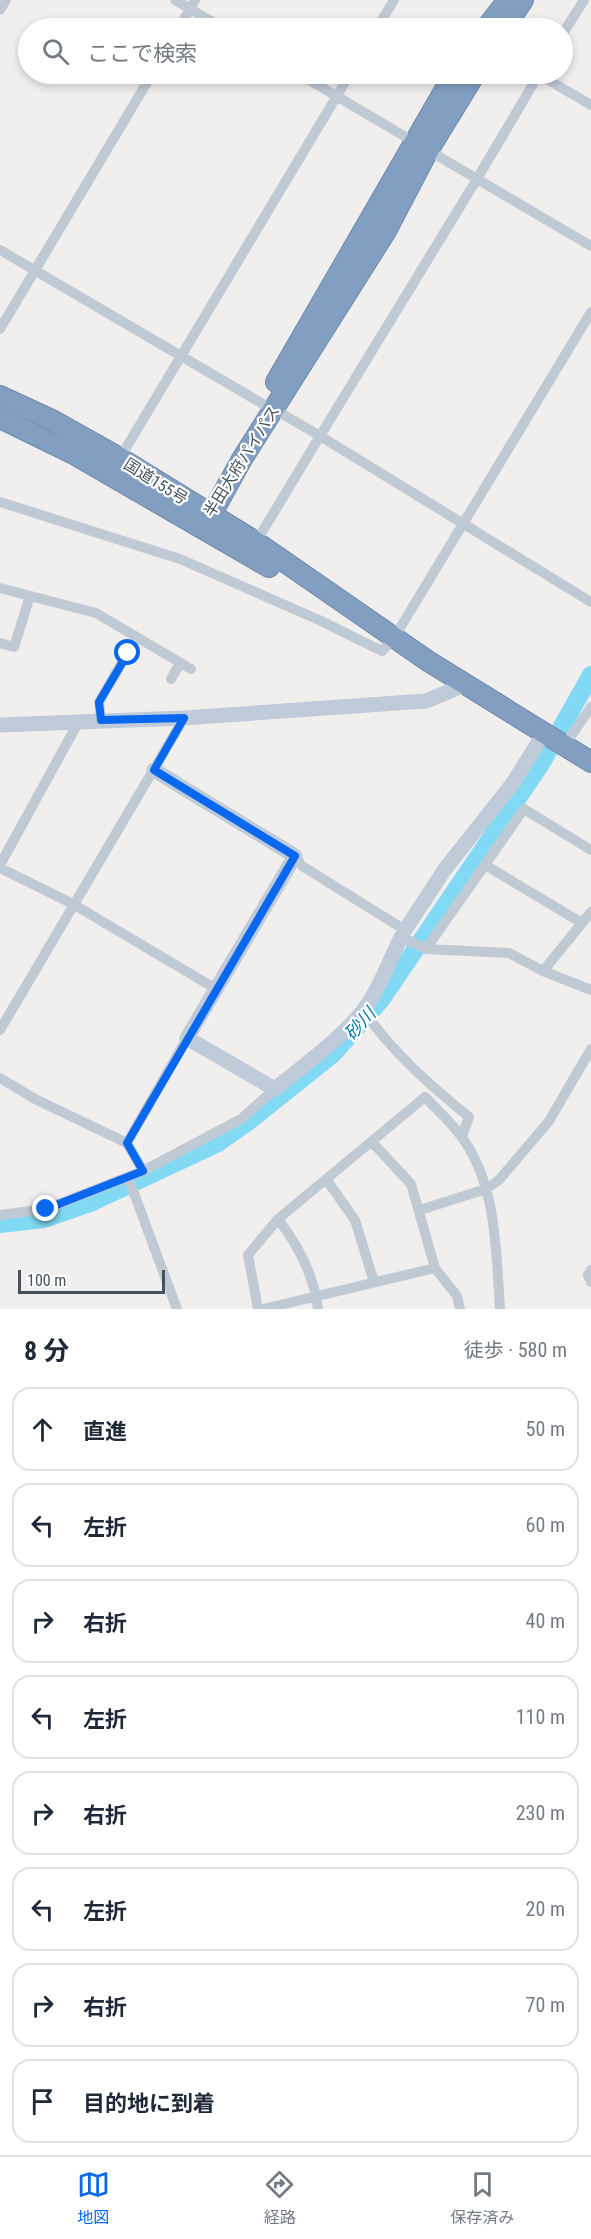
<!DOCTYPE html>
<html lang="ja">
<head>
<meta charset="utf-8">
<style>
  :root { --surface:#fff; --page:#f2f2f3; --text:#1f2937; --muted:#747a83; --line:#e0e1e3; --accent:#0a68ef }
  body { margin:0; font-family:"Roboto Condensed","Noto Sans JP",sans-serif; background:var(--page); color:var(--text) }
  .scale { position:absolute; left:18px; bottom:15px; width:147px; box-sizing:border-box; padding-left:6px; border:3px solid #45515d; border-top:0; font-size:16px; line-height:21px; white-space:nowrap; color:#45515d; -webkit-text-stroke:4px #fff; paint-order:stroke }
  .stop { position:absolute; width:18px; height:18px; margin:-14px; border:4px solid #0a68ef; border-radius:50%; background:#fff }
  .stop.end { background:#0a68ef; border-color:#fff; box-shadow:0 2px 6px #0008 }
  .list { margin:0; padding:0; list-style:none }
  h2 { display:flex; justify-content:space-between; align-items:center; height:78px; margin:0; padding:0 24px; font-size:26px }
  h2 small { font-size:20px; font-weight:400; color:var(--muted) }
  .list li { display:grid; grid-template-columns:39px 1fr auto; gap:18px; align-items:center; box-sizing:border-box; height:84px; margin:0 12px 12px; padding:0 12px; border:2px solid var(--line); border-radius:18px }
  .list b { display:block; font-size:22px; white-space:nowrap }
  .list em { font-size:20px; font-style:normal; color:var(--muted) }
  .icon { flex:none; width:33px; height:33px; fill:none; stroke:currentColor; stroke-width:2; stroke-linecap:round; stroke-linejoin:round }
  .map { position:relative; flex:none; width:591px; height:1309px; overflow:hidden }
  .search { position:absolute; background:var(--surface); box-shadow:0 3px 9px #0003; left:18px; right:18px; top:18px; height:66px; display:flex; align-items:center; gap:15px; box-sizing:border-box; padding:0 21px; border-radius:33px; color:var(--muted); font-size:22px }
  .sheet { height:846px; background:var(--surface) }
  nav { display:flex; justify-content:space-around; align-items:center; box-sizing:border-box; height:84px; border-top:2px solid var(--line); background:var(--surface); font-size:16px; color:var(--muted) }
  nav a { display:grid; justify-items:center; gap:3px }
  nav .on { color:var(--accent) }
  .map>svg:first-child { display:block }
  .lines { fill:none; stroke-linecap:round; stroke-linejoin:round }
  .river { stroke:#82d9f3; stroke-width:18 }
  .highway-casing { stroke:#6d8aad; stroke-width:22 }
  .street { stroke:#c0cad5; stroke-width:10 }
  .secondary { stroke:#bfcbd9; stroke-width:15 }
  .highway { stroke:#829fc2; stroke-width:20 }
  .route { stroke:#0a68ef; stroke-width:8 }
  .labels { text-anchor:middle; stroke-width:4.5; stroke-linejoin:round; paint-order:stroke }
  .street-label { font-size:16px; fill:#45515d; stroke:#fff }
  .water-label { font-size:18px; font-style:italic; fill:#027ea5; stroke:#fff }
</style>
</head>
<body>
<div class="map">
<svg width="591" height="1309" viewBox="0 0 591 1309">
  <rect width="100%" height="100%" fill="#f1eeee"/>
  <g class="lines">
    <path class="river" d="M0,1224L44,1219L90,1203L218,1143L248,1122L333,1054L381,1000L419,944L541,764L591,675"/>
    <g class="highway-casing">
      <path id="highway" d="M486,28L508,0
        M504,28L523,0
        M276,382L454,74
        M0,396L54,421L120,458L256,542L428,661L591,762
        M0,418L72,453L269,567
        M199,525L211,515L242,459L386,231L429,149L475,74"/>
    </g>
    <path class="street" d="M175,0L223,28
      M0,10L6,0
      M179,28L195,0
      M377,28L394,0
      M562,35L584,0
      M299,74L477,179L539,74
      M538,74L591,105
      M0,250L263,404
      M0,329L152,74
      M274,409L320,436L477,179L591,246
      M120,458L350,74
      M0,502L180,559L319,620L382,651L394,638L591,312
      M256,542L320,436L591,602
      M0,588L96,613L191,669
      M0,643L14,647L30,596
      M171,679L180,663
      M101,720L99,702L137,637
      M564,746L591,707
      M295,856L302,866L405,930L401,937L426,949L509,953L543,971L591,990
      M0,865L79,721
      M485,865L582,923
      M0,868L73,904L216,989
      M426,949L524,809L591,850
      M543,971L591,912
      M363,1010C391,1051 431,1086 469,1117L462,1136
      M0,1030L184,718
      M0,1078L35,1099L127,1143L143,1171
      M372,1142L411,1184L435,1268L457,1296L460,1309
      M127,1143L187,1038
      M128,1177L177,1309
      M326,1179L355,1220L374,1282
      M420,1210L486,1189L499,1180L549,1121L591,1049
      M0,1215L46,1209L143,1171L241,1119L275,1089
      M278,1219C298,1245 314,1276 318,1309
      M591,1270L588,1275L591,1282
      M258,1309L248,1255L278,1219L425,1097C437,1110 450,1121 460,1135C497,1182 496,1252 500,1309
      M263,1309L435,1268"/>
    <path class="secondary" d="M0,725L184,718L426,701L467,684
      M154,770L295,856L187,1038L275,1089C302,1067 341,1038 362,1012C379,990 389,962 401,937
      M405,930L445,869L513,783L544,733"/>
    <use href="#highway" class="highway"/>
  </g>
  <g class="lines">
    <path class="route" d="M46,1209L143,1171L127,1143L295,856L154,770L184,718L101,720L99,702L128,653"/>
  </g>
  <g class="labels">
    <g class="street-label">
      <text transform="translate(241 461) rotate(-58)" y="6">半田大府パイパス</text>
      <text transform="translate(156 481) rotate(32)" y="6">国道155号</text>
    </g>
    <g class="water-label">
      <text transform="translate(360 1024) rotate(-48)" y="6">砂川</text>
    </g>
  </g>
</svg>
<div class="scale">100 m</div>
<div class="stop" style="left:128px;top:653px"></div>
<div class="stop end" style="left:46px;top:1209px"></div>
<div class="search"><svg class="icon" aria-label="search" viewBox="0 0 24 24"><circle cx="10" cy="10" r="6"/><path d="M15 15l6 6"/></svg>ここで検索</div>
</div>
<section class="sheet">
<h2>8 分<small>徒歩 · 580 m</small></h2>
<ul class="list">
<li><svg class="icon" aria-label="ahead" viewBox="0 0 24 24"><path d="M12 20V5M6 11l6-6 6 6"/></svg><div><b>直進</b></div><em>50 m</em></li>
<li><svg class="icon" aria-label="left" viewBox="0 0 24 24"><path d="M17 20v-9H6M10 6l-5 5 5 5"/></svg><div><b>左折</b></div><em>60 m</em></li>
<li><svg class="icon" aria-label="right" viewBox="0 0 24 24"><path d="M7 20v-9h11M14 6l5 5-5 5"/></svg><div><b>右折</b></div><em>40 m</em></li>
<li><svg class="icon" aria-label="left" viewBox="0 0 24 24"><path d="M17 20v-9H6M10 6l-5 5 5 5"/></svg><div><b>左折</b></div><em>110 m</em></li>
<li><svg class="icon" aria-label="right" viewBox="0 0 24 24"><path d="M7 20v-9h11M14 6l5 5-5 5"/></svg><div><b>右折</b></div><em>230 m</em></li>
<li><svg class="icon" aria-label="left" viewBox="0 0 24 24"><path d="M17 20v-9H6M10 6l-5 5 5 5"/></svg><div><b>左折</b></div><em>20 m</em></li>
<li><svg class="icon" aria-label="right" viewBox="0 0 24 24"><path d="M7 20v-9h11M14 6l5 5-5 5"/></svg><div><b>右折</b></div><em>70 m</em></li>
<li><svg class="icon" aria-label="arrive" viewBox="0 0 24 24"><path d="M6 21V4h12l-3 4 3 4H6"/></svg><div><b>目的地に到着</b></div></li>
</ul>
</section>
<nav>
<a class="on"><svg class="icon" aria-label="map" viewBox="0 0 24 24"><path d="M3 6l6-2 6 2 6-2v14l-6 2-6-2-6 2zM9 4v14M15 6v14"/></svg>地図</a>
<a><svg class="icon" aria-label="directions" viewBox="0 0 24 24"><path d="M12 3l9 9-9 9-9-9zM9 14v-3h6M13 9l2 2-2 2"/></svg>経路</a>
<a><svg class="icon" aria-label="saved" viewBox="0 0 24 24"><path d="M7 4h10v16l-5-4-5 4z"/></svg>保存済み</a>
</nav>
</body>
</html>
